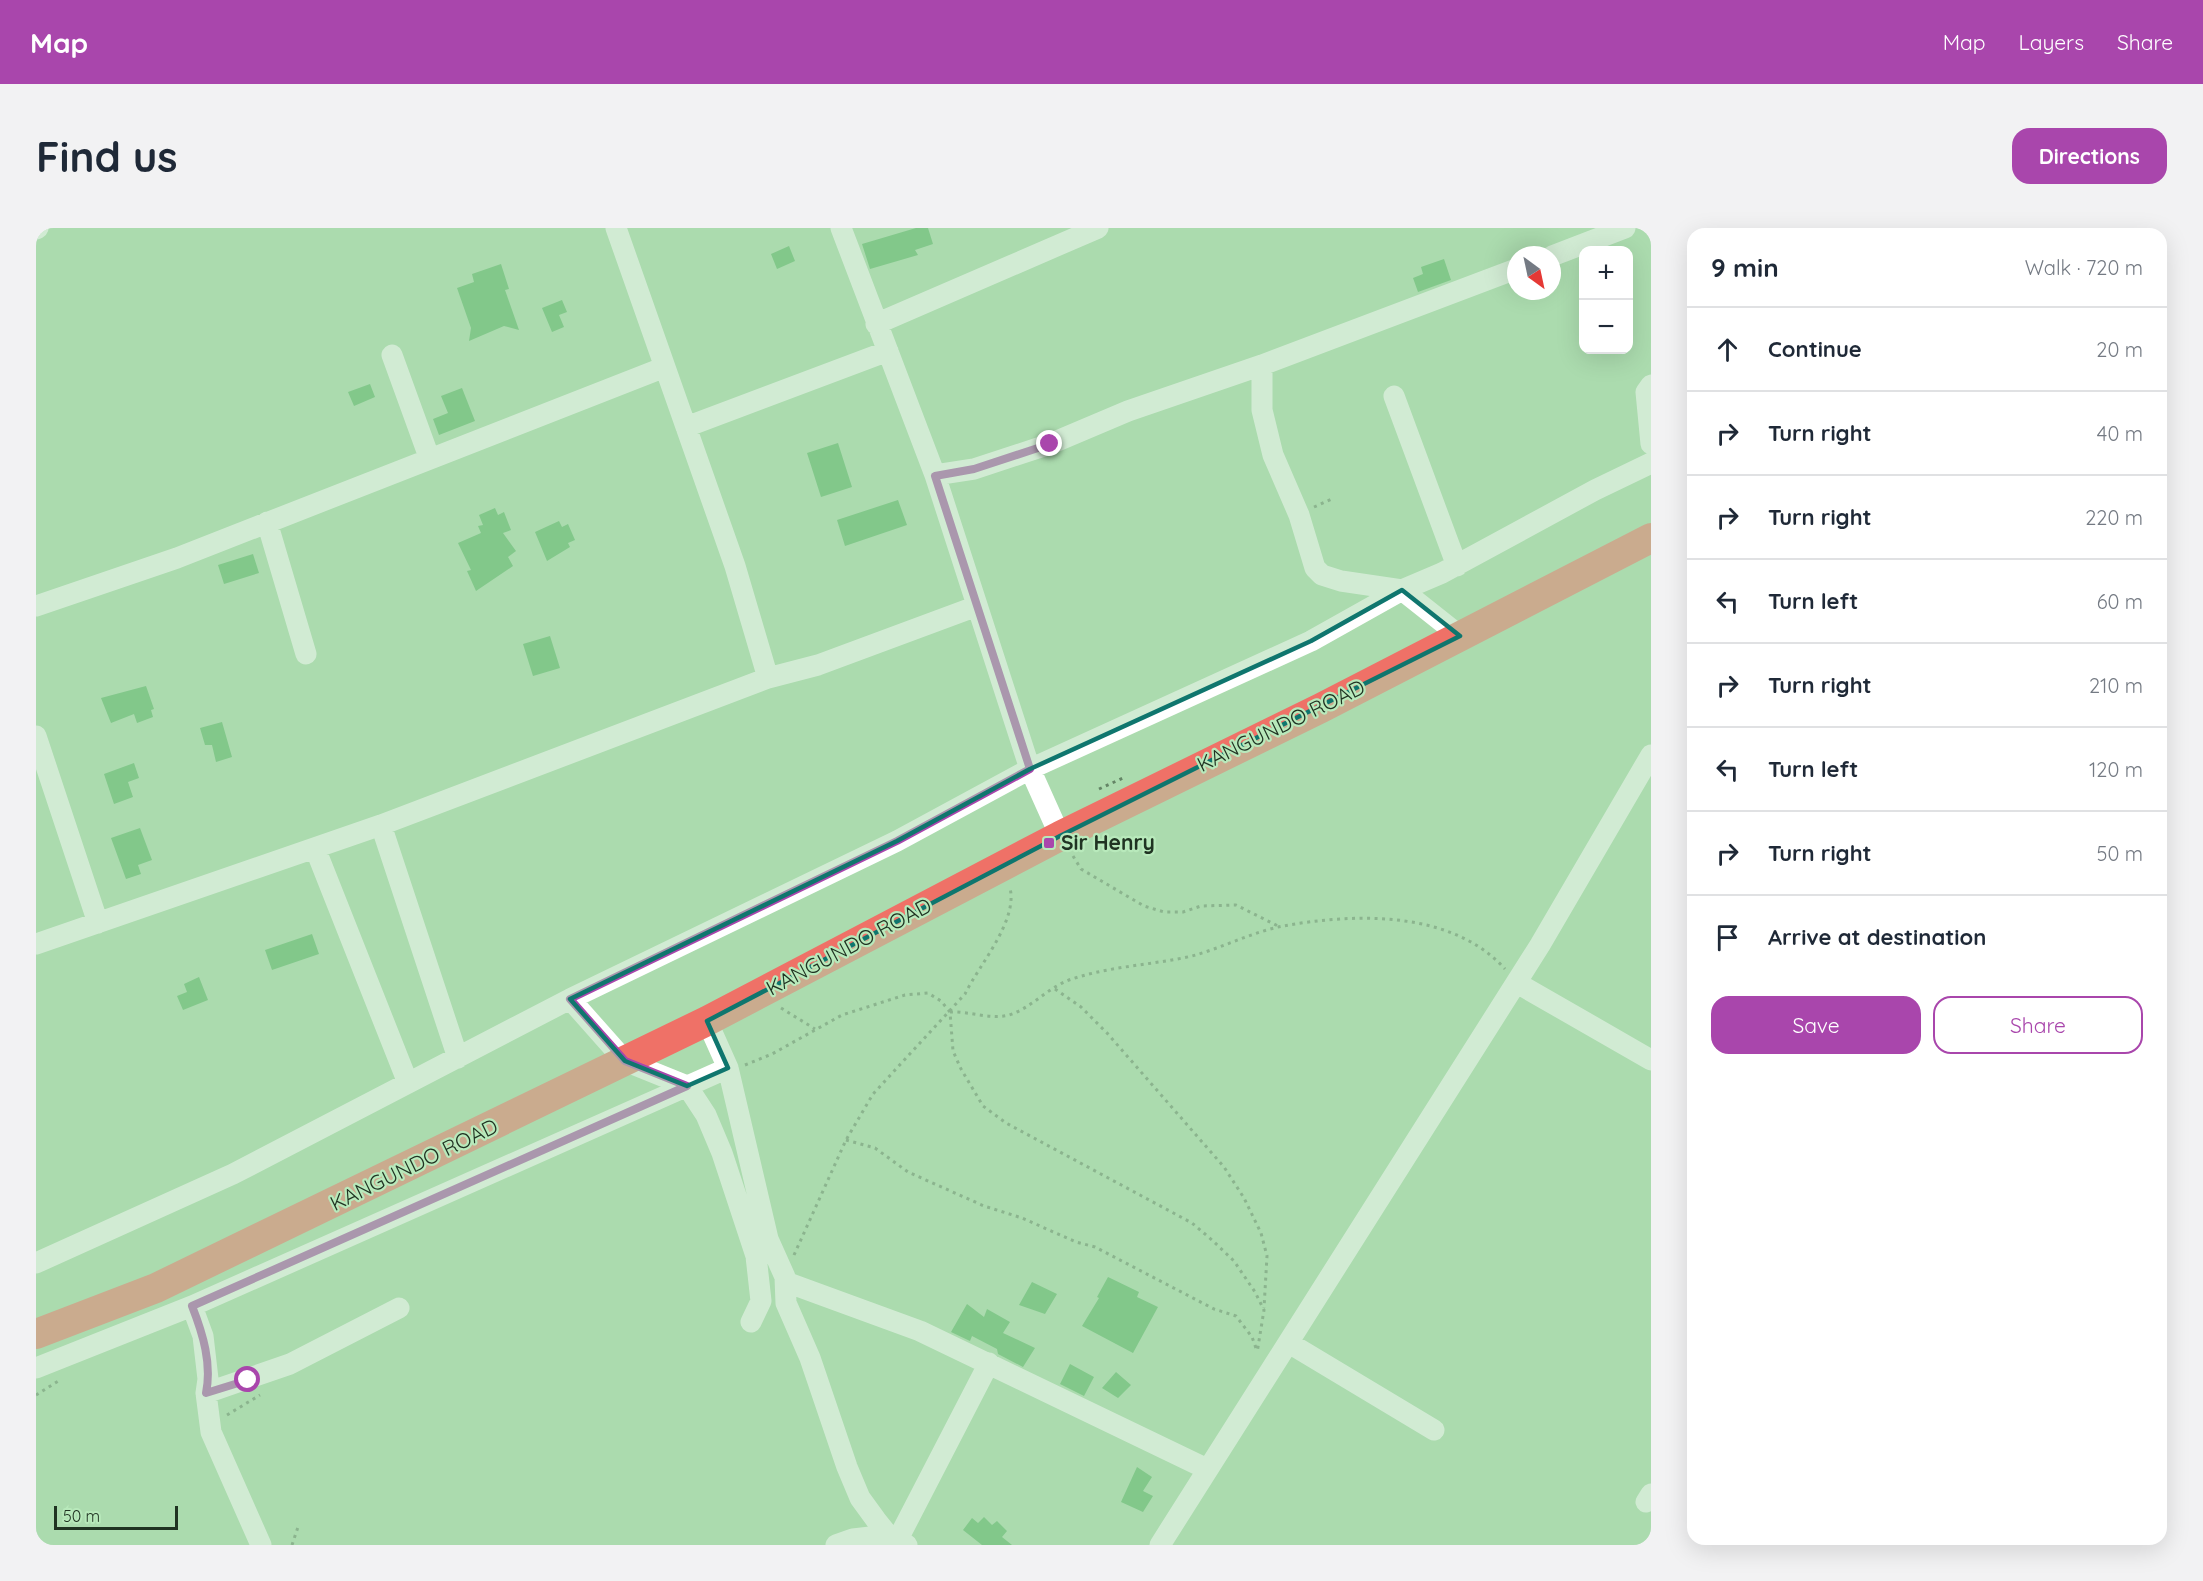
<!DOCTYPE html>
<html lang="en">
<head>
<meta charset="utf-8">
<style>
  :root { --surface:#fff; --page:#f2f2f3; --text:#1f2937; --muted:#747a83; --line:#e0e1e3; --accent:#a946ac }
  body { margin:0; font-family:Quicksand,sans-serif; background:var(--page); color:var(--text) }
  .controls { position:absolute; right:18px; top:18px; display:grid; overflow:hidden; border-radius:12px; box-shadow:0 6px 24px #0002 }
  .controls button { width:54px; height:54px; display:grid; place-items:center; padding:0; border:0; border-bottom:2px solid var(--line); background:var(--surface); color:var(--text); font:30px sans-serif }
  .compass { position:absolute; left:1471px; top:18px; width:54px; height:54px; border-radius:50%; background:var(--surface); box-shadow:0 6px 24px #0002; rotate:147deg }
  .scale { position:absolute; left:18px; bottom:15px; width:124px; box-sizing:border-box; padding-left:6px; border:3px solid #203322; border-top:0; font-size:16px; line-height:21px; white-space:nowrap; color:#203322; -webkit-text-stroke:4px #b8e9bb; paint-order:stroke }
  .stop { position:absolute; width:18px; height:18px; margin:-14px; border:4px solid #a946ac; border-radius:50%; background:#fff }
  .stop.end { background:#a946ac; border-color:#fff; box-shadow:0 2px 6px #0008 }
  .list { margin:0; padding:0; list-style:none }
  h2 { display:flex; justify-content:space-between; align-items:center; height:78px; margin:0; padding:0 24px; font-size:26px }
  h2 small { font-size:20px; font-weight:400; color:var(--muted) }
  .list li { display:grid; grid-template-columns:39px 1fr auto; gap:18px; align-items:center; box-sizing:border-box; height:84px; padding:0 24px; border-top:2px solid var(--line) }
  .list b { display:block; font-size:22px; white-space:nowrap }
  .list em { font-size:20px; font-style:normal; color:var(--muted) }
  .actions { display:flex; gap:12px; padding:18px 24px }
  .actions a { flex:1; padding:14px 0; border:2px solid var(--accent); border-radius:18px; text-align:center; font-size:21px; color:var(--accent) }
  .actions .main { background:var(--accent); color:#fff }
  .icon { flex:none; width:33px; height:33px; fill:none; stroke:currentColor; stroke-width:2; stroke-linecap:round; stroke-linejoin:round }
  .map { position:relative; flex:none; width:1615px; height:1317px; overflow:hidden; border-radius:18px }
  header { display:flex; align-items:center; gap:36px; box-sizing:border-box; height:84px; padding:0 30px; background:var(--accent); color:#fff }
  header strong { font-size:28px }
  nav { display:flex; gap:33px; margin-inline-start:auto; font-size:21px }
  .intro { display:flex; align-items:center; justify-content:space-between; box-sizing:border-box; height:144px; padding:0 36px }
  h1 { margin:0; font-size:42px }
  .button { padding:15px 27px; border-radius:18px; background:var(--accent); color:#fff; font-size:21px; font-weight:700 }
  main { display:flex; gap:36px; padding:0 36px }
  aside { flex:1; background:var(--surface); border-radius:18px; box-shadow:0 6px 24px #0002 }
  .map>svg:first-child { display:block }
  .building { fill:#50b15e }
  .lines { fill:none; stroke-linecap:round; stroke-linejoin:round }
  .path { stroke:#648566; stroke-width:3; stroke-dasharray:3 4.5; stroke-linecap:butt }
  .minor { stroke:#fff; stroke-width:21 }
  .highway { stroke:#ef7167; stroke-width:30 }
  .route { stroke:#a946ac; stroke-width:8 }
  .marked { fill:none; stroke:#0f766e; stroke-width:4.5; stroke-linejoin:round }
  .poi-dot { fill:#a946ac; stroke:#b8e9bb; stroke-width:2 }
  .labels { text-anchor:middle; stroke-width:4.5; stroke-linejoin:round; paint-order:stroke }
  .street-label { font-size:21px; fill:#203322; stroke:#b8e9bb }
  .poi-label { font-size:21px; font-weight:bold; fill:#203322; stroke:#b8e9bb; text-anchor:start }
</style>
</head>
<body>
<header>
<strong>Map</strong>
<nav><a>Map</a><a>Layers</a><a>Share</a></nav>
</header>
<div class="intro"><h1>Find us</h1><a class="button">Directions</a></div>
<main>
<div class="map">
<svg width="1615" height="1317" viewBox="0 0 1615 1317">
  <rect width="100%" height="100%" fill="#abdbae"/>
  <path class="building" d="M880,0H892L897,16L879,22L882,27L834,41L826,16Z
    M753,18L759,33L741,41L735,26Z
    M1408,31L1415,52L1382,64L1377,50L1387,46L1385,39Z
    M465,36L473,61L469,62L483,102L468,98L433,113L435,100L421,60L438,54L436,46Z
    M526,72L531,84L523,87L528,99L516,104L506,80Z
    M334,156L339,169L318,178L312,164Z
    M426,160L439,193L403,207L397,191L412,185L405,168Z
    M802,215L816,259L785,269L771,225Z
    M862,272L871,297L809,318L801,292Z
    M459,280L462,287L468,284L475,302L467,305L480,323L472,329L477,338L440,363L431,343L435,342L422,315L445,305L442,298L447,297L443,287Z
    M523,293L526,299L532,296L539,312L532,315L534,319L511,333L499,304Z
    M217,326L223,345L188,356L182,337Z
    M514,408L524,440L497,448L487,416Z
    M110,458L118,481L115,482L117,489L101,495L98,486L75,495L65,470Z
    M186,494L196,529L180,534L176,517H169L164,500Z
    M98,535L103,550L92,554L97,569L78,576L68,546Z
    M104,600L116,632L102,637L105,646L90,651L75,610Z
    M276,706L283,726L236,742L229,722Z
    M163,749L172,772L147,782L141,768L151,764L148,756Z
    M1072,1049L1103,1064L1101,1069L1122,1079L1097,1125L1046,1098L1063,1070L1061,1069Z
    M996,1054L1021,1066L1009,1086L983,1077Z
    M931,1076L948,1089L951,1081L974,1094L967,1105L999,1120L987,1139L962,1126L961,1121L936,1108L934,1113L915,1104Z
    M1034,1136L1058,1149L1048,1168L1024,1156Z
    M1080,1144L1095,1157L1082,1170L1066,1160Z
    M1101,1239L1116,1249L1107,1263L1117,1268L1107,1284L1085,1274Z
    M948,1289L956,1297L961,1293L971,1303L966,1309L976,1317H946L927,1302L936,1290L942,1295Z"/>
  <g class="lines">
    <path class="path" d="M1278,279L1298,270
      M1063,561L1087,550
      M1037,628L1045,641L1108,678L1128,684H1147L1165,678L1200,677L1244,699
      M1019,761L1045,779L1071,805L1188,939L1208,970L1225,1005L1231,1028L1228,1080
      M745,780L779,801
      M914,784C933,783 955,792 973,787C996,780 1013,758 1036,751C1075,738 1116,737 1156,728C1186,720 1216,704 1247,698C1319,685 1416,682 1469,741
      M709,837L736,826L806,787L869,767L892,765L905,773L914,784L917,823L925,841L947,878L970,895L1156,995L1176,1012L1198,1033L1219,1064L1228,1082L1221,1125
      M810,912L839,920L872,944L948,978L986,990L1040,1014L1059,1019L1178,1081L1200,1088L1216,1109L1221,1123
      M758,1027L810,912L837,866L929,766C943,737 982,693 974,660
      M0,1167L24,1152
      M191,1187L224,1167
      M256,1317L262,1299"/>
    <path class="minor" d="M580,0L699,338L732,450
      M805,0L899,247L994,541L1024,608
      M0,1L2,0
      M1516,28L1589,0
      M840,96L1062,0
      M356,127L393,229
      M1226,137V182L1237,227L1263,287L1279,340L1286,347L1305,353L1366,362L1406,345L1559,262L1615,235
      M1615,157L1610,164L1615,216
      M1358,168L1421,338
      M650,199L852,123
      M899,247L938,241L1014,216L1092,183L1226,137L1480,41
      M231,294L270,426
      M0,378L141,330L629,139
      M0,508L62,695
      M345,597L422,830
      M279,620L372,855
      M0,716L345,597L732,450L782,437L941,378
      M1481,755L1615,832
      M534,771L589,833L651,858L670,887L686,925L720,1028L725,1073L715,1094
      M671,793L692,840L732,1011L749,1049L750,1075L774,1130L811,1239L824,1270L840,1292L852,1307L871,1317
      M0,1035L197,946L534,771L861,613L994,541L1275,413L1366,362L1424,408
      M750,1054L884,1103L1171,1241
      M156,1078L167,1108L172,1151L170,1165L175,1204L225,1317
      M1253,1115L1398,1202
      M0,1140L156,1078L692,840
      M170,1165L254,1136L363,1080
      M1610,1274L1615,1266
      M862,1311L953,1135
      M800,1317L817,1311L852,1307
      M1124,1317L1504,717L1615,527"/>
    <path class="highway" d="M0,1106L120,1060L671,793L1024,608L1285,480L1615,310"/>
  </g>
  <g class="lines">
    <path class="route" d="M212,1152L170,1165C176,1136 167,1106 156,1078L651,858L589,833L534,771L861,613L994,541L899,248L938,241L1014,216"/>
  </g>
  <path d="M0 0H1615V1317H0ZM1366,362L1424,408L1024,608L671,793L692,840L651,858L589,833L534,771L861,613L994,541L1275,413Z" fill="#abdbae" fill-opacity=".55" fill-rule="evenodd"/>
  <path class="marked" d="M1366,362L1424,408L1024,608L671,793L692,840L651,858L589,833L534,771L861,613L994,541L1275,413Z"/>
  <rect class="poi-dot" x="1007" y="609" width="12" height="12" rx="3"/>
  <g class="labels">
    <g class="street-label">
      <text transform="translate(1245 498) rotate(-26)" y="7">KANGUNDO ROAD</text>
      <text transform="translate(813 719) rotate(-28)" y="7">KANGUNDO ROAD</text>
      <text transform="translate(378 937) rotate(-26)" y="7">KANGUNDO ROAD</text>
    </g>
    <g class="poi-label">
      <text x="1025" y="622">Sir Henry</text>
    </g>
  </g>
</svg>
<div class="controls">
<button>+</button>
<button>−</button>
</div>
<svg class="compass" viewBox="-18 -18 36 36"><path d="M0-13l5 13h-10z" fill="#e53935"/><path d="M0 13l5-13h-10z" fill="#747a83"/></svg>
<div class="scale">50 m</div>
<div class="stop" style="left:212px;top:1152px"></div>
<div class="stop end" style="left:1014px;top:216px"></div>
</div>
<aside>
<h2>9 min<small>Walk · 720 m</small></h2>
<ul class="list">
<li><svg class="icon" aria-label="ahead" viewBox="0 0 24 24"><path d="M12 20V5M6 11l6-6 6 6"/></svg><div><b>Continue</b></div><em>20 m</em></li>
<li><svg class="icon" aria-label="right" viewBox="0 0 24 24"><path d="M7 20v-9h11M14 6l5 5-5 5"/></svg><div><b>Turn right</b></div><em>40 m</em></li>
<li><svg class="icon" aria-label="right" viewBox="0 0 24 24"><path d="M7 20v-9h11M14 6l5 5-5 5"/></svg><div><b>Turn right</b></div><em>220 m</em></li>
<li><svg class="icon" aria-label="left" viewBox="0 0 24 24"><path d="M17 20v-9H6M10 6l-5 5 5 5"/></svg><div><b>Turn left</b></div><em>60 m</em></li>
<li><svg class="icon" aria-label="right" viewBox="0 0 24 24"><path d="M7 20v-9h11M14 6l5 5-5 5"/></svg><div><b>Turn right</b></div><em>210 m</em></li>
<li><svg class="icon" aria-label="left" viewBox="0 0 24 24"><path d="M17 20v-9H6M10 6l-5 5 5 5"/></svg><div><b>Turn left</b></div><em>120 m</em></li>
<li><svg class="icon" aria-label="right" viewBox="0 0 24 24"><path d="M7 20v-9h11M14 6l5 5-5 5"/></svg><div><b>Turn right</b></div><em>50 m</em></li>
<li><svg class="icon" aria-label="arrive" viewBox="0 0 24 24"><path d="M6 21V4h12l-3 4 3 4H6"/></svg><div><b>Arrive at destination</b></div></li>
</ul>
<div class="actions"><a class="main">Save</a><a>Share</a></div>
</aside>
</main>
</body>
</html>
